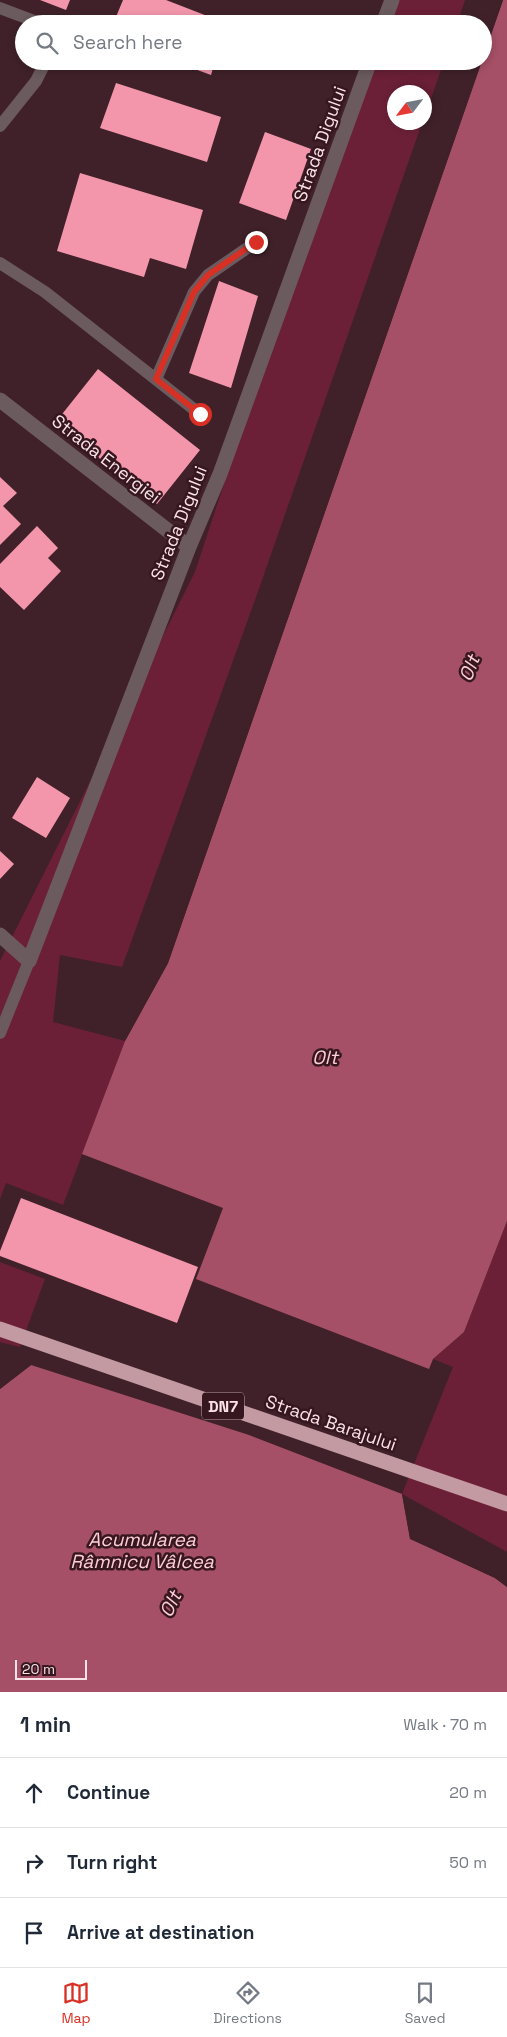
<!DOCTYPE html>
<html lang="en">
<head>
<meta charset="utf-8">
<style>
  :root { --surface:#fff; --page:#f2f2f3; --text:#1f2937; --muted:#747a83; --line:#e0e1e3; --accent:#d93025 }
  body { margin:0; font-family:"Space Grotesk",sans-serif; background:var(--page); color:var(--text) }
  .compass { position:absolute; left:387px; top:85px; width:45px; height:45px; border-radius:50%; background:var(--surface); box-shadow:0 2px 8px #0003; rotate:238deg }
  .scale { position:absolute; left:15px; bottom:12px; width:72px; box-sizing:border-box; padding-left:5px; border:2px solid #fae3e8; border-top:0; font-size:14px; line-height:18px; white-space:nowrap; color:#fae3e8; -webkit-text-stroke:4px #36171f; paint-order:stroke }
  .stop { position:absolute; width:15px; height:15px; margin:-11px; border:4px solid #d93025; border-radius:50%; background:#fff }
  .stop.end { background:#d93025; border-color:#fff; box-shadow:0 1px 5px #0008 }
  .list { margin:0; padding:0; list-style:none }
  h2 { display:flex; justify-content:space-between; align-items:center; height:65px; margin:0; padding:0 20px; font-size:21px }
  h2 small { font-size:16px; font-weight:400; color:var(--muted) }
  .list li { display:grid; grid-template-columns:32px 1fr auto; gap:15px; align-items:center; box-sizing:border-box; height:70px; padding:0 20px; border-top:1px solid var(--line) }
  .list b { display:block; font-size:19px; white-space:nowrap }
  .list em { font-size:16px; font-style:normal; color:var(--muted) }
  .icon { flex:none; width:28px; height:28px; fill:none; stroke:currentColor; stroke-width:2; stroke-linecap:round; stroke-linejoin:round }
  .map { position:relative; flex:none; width:507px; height:1692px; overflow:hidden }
  .search { position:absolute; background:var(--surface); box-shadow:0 2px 8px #0003; left:15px; right:15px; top:15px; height:55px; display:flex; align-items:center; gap:12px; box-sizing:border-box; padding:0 18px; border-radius:28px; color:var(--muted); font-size:19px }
  .sheet { height:275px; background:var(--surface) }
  nav { display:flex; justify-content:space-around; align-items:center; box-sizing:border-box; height:70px; border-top:1px solid var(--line); background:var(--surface); font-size:14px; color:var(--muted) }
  nav a { display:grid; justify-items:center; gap:2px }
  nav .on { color:var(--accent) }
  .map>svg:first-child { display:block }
  .green { fill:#6b2037 }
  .water { fill:#a55067 }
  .pier { fill:#402129 }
  .building { fill:#f396ac }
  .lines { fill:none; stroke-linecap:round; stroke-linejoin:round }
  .lane { stroke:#6b5b5e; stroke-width:12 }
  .street { stroke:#6b5b5e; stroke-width:15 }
  .highway { stroke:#c39aa2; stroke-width:15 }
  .route { stroke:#d93025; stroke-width:6 }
  .labels { text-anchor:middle; stroke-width:5; stroke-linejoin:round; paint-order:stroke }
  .shield { fill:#36171f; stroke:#bfa6ac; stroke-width:1 }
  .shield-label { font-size:16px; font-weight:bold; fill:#fae3e8 }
  .street-label { font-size:18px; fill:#fae3e8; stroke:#36171f }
  .water-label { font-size:19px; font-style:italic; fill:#ffcdd7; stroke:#36171f }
</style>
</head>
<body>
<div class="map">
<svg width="507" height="1692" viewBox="0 0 507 1692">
  <rect width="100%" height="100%" fill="#402129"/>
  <path class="green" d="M384,0H465L457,24H376Z
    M363,61H444L425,116L424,92H394V122L422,123L255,600L122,967L60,955L53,1022L125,1041L63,1205L6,1183L0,1199V961L195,572Z
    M507,1221V1552L402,1494L453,1367L433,1359L464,1332Z
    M0,1262L45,1279L20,1347L0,1342Z"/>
  <path class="water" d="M503,0H507V1221L464,1332L433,1359L429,1369L196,1279L223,1208L82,1154L125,1041L168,963Z
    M31,1365L249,1435L402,1494L410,1539L495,1578L507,1587V1692H0V1389Z"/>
  <path class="pier" d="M501,0H503L483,58V50Z
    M479,61H482L168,963L125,1041L123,1040L166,962Z
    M28,1364L31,1365L0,1389V1386Z
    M402,1494L405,1496L412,1537L496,1576L507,1584V1587L495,1578L410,1538Z"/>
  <path class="building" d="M40,0H70L66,10Z
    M123,0H166L228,24H113Z
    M173,61H215L211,75Z
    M116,83L221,117L207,162L100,128Z
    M265,132L311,149L286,220L239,203Z
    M80,173L203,210L186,269L150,258L144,277L57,251Z
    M219,281L258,296L231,388L189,373Z
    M98,369L200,450L157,504L55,423Z
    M0,477L17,493L3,506L21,524L0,545Z
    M37,526L58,548L48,558L61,571L24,610L0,587V564Z
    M37,777L70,798L46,838L12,818Z
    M0,851L14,864L0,879Z
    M21,1198L198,1267L177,1323L0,1256V1251Z"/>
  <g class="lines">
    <path class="lane" d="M0,8L37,22L38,24
      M0,126L36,81L46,61
      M0,263L45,292L200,414
      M156,379L194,292L208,275L256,242
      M0,1033L29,961"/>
    <path class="street" d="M383,24L392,0
      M0,400L189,547
      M0,935L29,961L189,547L220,474L370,61"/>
    <path class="highway" d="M0,1329L507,1504"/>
  </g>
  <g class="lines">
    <path class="route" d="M200,414L156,379L194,292L208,275L256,242"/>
  </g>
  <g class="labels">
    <rect class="shield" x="202" y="1392.5" width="42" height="27" rx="4"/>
    <g class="shield-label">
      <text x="223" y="1412">DN7</text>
    </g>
    <g class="street-label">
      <text transform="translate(320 144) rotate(-70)" y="6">Strada Digului</text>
      <text transform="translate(106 459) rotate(38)" y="6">Strada Energiei</text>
      <text transform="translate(179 523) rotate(-68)" y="6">Strada Digului</text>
      <text transform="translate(331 1423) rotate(19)" y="6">Strada Barajului</text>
    </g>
    <g class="water-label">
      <text transform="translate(469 668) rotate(-69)" y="7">Olt</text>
      <text x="325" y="1064">Olt</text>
      <text x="142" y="1546">Acumularea<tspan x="142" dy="22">Râmnicu Vâlcea</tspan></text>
      <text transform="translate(170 1604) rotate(-65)" y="7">Olt</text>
    </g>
  </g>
</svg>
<svg class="compass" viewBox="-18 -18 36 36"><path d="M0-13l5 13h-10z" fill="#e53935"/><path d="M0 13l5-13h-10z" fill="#747a83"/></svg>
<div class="scale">20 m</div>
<div class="stop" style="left:200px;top:414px"></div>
<div class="stop end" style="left:256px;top:242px"></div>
<div class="search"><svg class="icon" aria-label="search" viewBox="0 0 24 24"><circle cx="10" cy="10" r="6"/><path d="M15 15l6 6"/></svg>Search here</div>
</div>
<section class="sheet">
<h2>1 min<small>Walk · 70 m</small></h2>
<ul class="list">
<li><svg class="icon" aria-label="ahead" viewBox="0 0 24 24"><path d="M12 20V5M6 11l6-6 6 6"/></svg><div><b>Continue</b></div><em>20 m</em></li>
<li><svg class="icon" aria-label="right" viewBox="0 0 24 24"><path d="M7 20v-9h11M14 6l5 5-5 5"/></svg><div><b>Turn right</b></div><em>50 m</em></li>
<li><svg class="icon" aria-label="arrive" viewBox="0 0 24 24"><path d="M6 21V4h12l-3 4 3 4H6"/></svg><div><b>Arrive at destination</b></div></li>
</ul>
</section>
<nav>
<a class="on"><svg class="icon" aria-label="map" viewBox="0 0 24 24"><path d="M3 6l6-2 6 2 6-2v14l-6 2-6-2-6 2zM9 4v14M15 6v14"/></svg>Map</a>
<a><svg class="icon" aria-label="directions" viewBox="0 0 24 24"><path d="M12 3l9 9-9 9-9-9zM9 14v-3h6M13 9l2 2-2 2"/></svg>Directions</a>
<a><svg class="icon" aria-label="saved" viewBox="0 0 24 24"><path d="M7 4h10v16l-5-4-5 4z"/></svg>Saved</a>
</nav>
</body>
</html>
